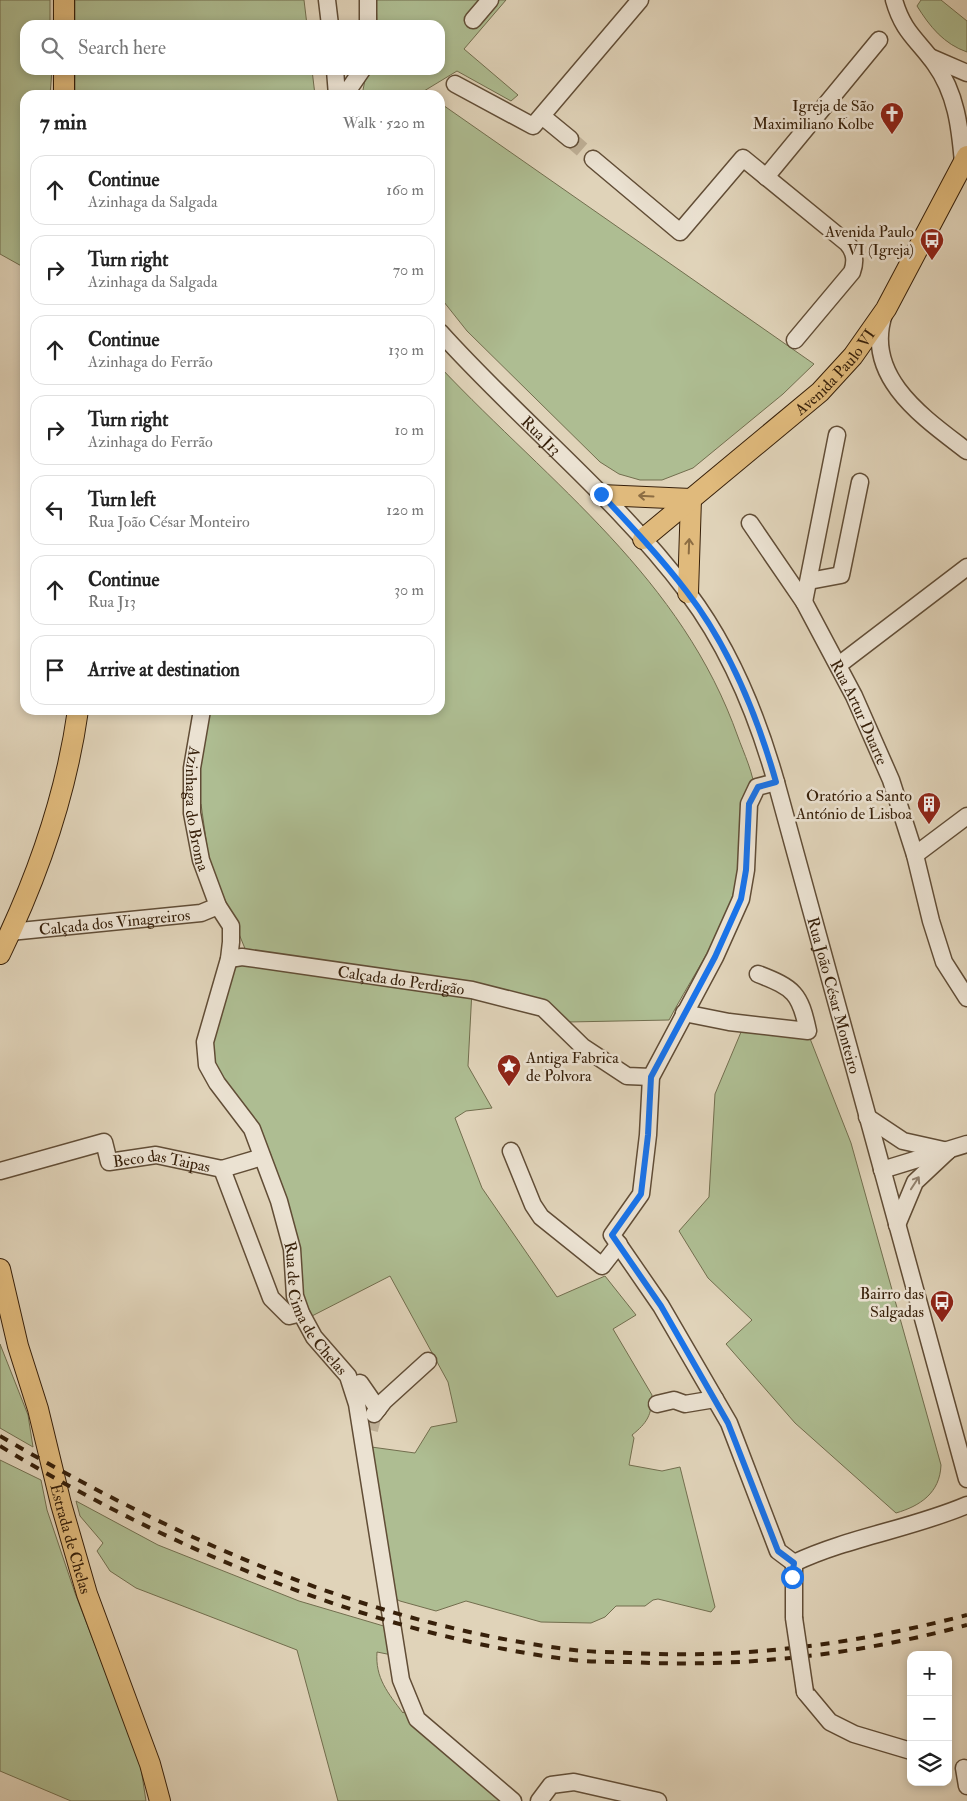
<!DOCTYPE html>
<html lang="en">
<head>
<meta charset="utf-8">
<style>
  :root { --surface:#fff; --page:#f2f2f2; --text:#222; --muted:#767676; --line:#e0e0e0 }
  body { margin:0; font-family:"IM FELL Double Pica",serif; background:var(--page); color:var(--text) }
  .controls { position:absolute; right:15px; bottom:15px; display:grid; overflow:hidden; border-radius:10px; box-shadow:0 2px 8px #0003 }
  .controls button { width:45px; height:45px; display:grid; place-items:center; padding:0; border:0; border-bottom:1px solid var(--line); background:var(--surface); color:var(--text); font:25px sans-serif }
  .stop { position:absolute; width:15px; height:15px; margin:-11px; border:4px solid #1a73e8; border-radius:50%; background:#fff }
  .stop.end { background:#1a73e8; border-color:#fff; box-shadow:0 1px 5px #0008 }
  .list { margin:0; padding:0; list-style:none }
  h2 { display:flex; justify-content:space-between; align-items:center; height:65px; margin:0; padding:0 20px; font-size:21px }
  h2 small { font-size:16px; font-weight:400; color:var(--muted) }
  .list li { display:grid; grid-template-columns:32px 1fr auto; gap:15px; align-items:center; box-sizing:border-box; height:70px; margin:0 10px 10px; padding:0 10px; border:1px solid var(--line); border-radius:15px }
  .list b { display:block; font-size:19px; white-space:nowrap }
  .list p { margin:0; font-size:16px; white-space:nowrap; color:var(--muted) }
  .list em { font-size:16px; font-style:normal; color:var(--muted) }
  .icon { flex:none; width:28px; height:28px; fill:none; stroke:currentColor; stroke-width:2; stroke-linecap:round; stroke-linejoin:round }
  .map { position:relative; flex:none; width:967px; height:1801px; overflow:hidden }
  .search { position:absolute; background:var(--surface); box-shadow:0 2px 8px #0003; left:20px; top:20px; width:425px; height:55px; display:flex; align-items:center; gap:12px; box-sizing:border-box; padding:0 18px; border-radius:15px; color:var(--muted); font-size:19px }
  .panel { position:absolute; background:var(--surface); box-shadow:0 2px 8px #0003; left:20px; top:90px; width:425px; height:625px; border-radius:15px }
  .map>svg:first-child { display:block }
  .green { fill:#aebd92; stroke:#726e4e }
  .lines { fill:none; stroke-linecap:round; stroke-linejoin:round }
  .minor-tunnel { stroke:#beaf96; stroke-width:16; stroke-dasharray:16 8; stroke-linecap:butt }
  .minor-casing { stroke:#614d36; stroke-width:19 }
  .major-casing { stroke:#37200a; stroke-width:22 }
  .minor { stroke:#ebe2d2; stroke-width:16 }
  .major { stroke:#e0ba7c; stroke-width:20 }
  .rail { stroke:#37200a; stroke-width:4; stroke-dasharray:9 9; stroke-linecap:butt }
  .minor-bridge-casing { stroke:#614d36; stroke-width:19; stroke-linecap:butt }
  .minor-bridge { stroke:#ebe2d2; stroke-width:16 }
  .oneway { stroke:#8c6d43 }
  .oneway2 { stroke:#91816e }
  .route { stroke:#1a73e8; stroke-width:6 }
  .labels { text-anchor:middle; stroke-width:5; stroke-linejoin:round; paint-order:stroke }
  .poi-label { font-size:16px; fill:#37200a; stroke:#ebe2d2; text-anchor:end }
  .street-label { font-size:16px; fill:#37200a; stroke:#ebe2d2 }
</style>
</head>
<body>
<div class="map">
<svg width="967" height="1801" viewBox="0 0 967 1801">
  <rect width="100%" height="100%" fill="#e0d3b9"/>
  <filter id="stains"><feTurbulence type="fractalNoise" baseFrequency=".004" numOctaves="4"/><feColorMatrix values="0 0 0 0 .2 0 0 0 0 .09 0 0 0 0 .02 0 0 0 .5 -.17"/></filter>
  <radialGradient id="worn" r=".72"><stop offset=".6" stop-color="#630" stop-opacity="0"/><stop offset="1" stop-color="#630" stop-opacity=".3"/></radialGradient>
  <path class="green" d="M0,0H50V25H25V70H52L50,95H25V268L0,254Z
    M75,0H304L307,25H75Z
    M376,0H506L464,49L518,95L511,101L457,71L424,91L428,95H362L367,70H440V25H377Z
    M921,0H941L967,21V52C944,44 930,27 917,6Z
    M75,70H312L315,95H75Z
    M440,103L814,364L783,394L693,468L662,480H640L619,474L600,462L467,331L440,297Z
    M440,367C552,485 682,578 738,737C743,751 755,777 754,790C752,806 748,821 745,836C740,863 736,892 725,917C710,952 687,986 669,1020L568,1022L551,1006L246,951L209,861L201,804H198V780L205,710H440Z
    M229,959L472,990L468,1066L492,1108L466,1111L455,1118L482,1188L557,1297L605,1276L636,1315L613,1329L652,1395C652,1415 647,1423 632,1435L634,1438L629,1465L662,1471L680,1467L715,1607L711,1612L658,1599L653,1600L645,1606H616L605,1617L591,1623L541,1622L466,1601L436,1611L400,1601L388,1595L364,1446L415,1453L431,1427L457,1422L448,1382L390,1276L310,1317L252,1129L207,1065Z
    M744,1025L809,1036L851,1143L941,1465C940,1493 920,1506 896,1513L795,1423L726,1344L752,1320L708,1278L679,1231L709,1197L715,1094Z
    M0,1344L28,1415L33,1447L0,1428Z
    M0,1460L41,1480L47,1510L75,1593L140,1762L146,1801H71L0,1771Z
    M76,1501L158,1545L299,1601L387,1627L392,1655L377,1652C375,1678 388,1693 403,1713L410,1705L513,1801H338L297,1650L136,1588L110,1571L97,1551L103,1543L80,1516Z"/>
  <g class="lines">
    <path class="minor-tunnel" d="M570,139L593,159
      M370,1430L374,1414"/>
    <g class="minor-casing">
      <g id="minor">
        <path d="M327,0L330,25"/>
        <path d="M894,0C903,32 917,39 935,64C956,93 960,127 963,163"/>
        <path d="M473,20L490,0"/>
        <path d="M368,25V0"/>
        <path d="M930,57L967,73"/>
        <path d="M335,70L337,95"/>
        <path d="M455,84L533,126L640,0"/>
        <path d="M342,95L349,89L362,70"/>
        <path d="M542,116L570,139"/>
        <path d="M593,159L680,232L743,158L847,243C855,252 856,261 852,272L795,340"/>
        <path d="M766,177L879,40"/>
        <path d="M884,314C863,377 924,418 967,451"/>
        <path id="s1" d="M440,332C520,421 616,497 688,593C730,649 757,715 776,782L967,1479"/>
        <path id="s2" d="M750,523L804,602L854,696L891,780L915,855L931,921L944,962L967,998"/>
        <path d="M809,581L841,575L860,482"/>
        <path d="M804,602L837,435"/>
        <path d="M840,664L967,567"/>
        <path id="s3" d="M202,710L192,768V813L201,860L218,906L231,926V942L229,959L205,1042L207,1065L217,1083L252,1129L279,1201L292,1249L295,1296L301,1313L314,1337L348,1376L357,1404L401,1680L417,1719L513,1801"/>
        <path d="M776,782L757,787L749,804L746,870L741,899L715,957L651,1077L648,1135L641,1194L612,1235L661,1306L729,1423L778,1551L794,1563"/>
        <path d="M915,855L967,816"/>
        <path id="s4" d="M10,932L201,913L218,906"/>
        <path id="s5" d="M229,959L242,957L472,990L543,1008L583,1047L627,1076L651,1077"/>
        <path d="M684,1013L729,1022L808,1031C800,993 794,988 758,974"/>
        <path d="M867,1117L903,1141L948,1151"/>
        <path d="M511,1151L533,1205L541,1217L602,1266L619,1244"/>
        <path d="M222,1169L271,1298L289,1316L301,1313"/>
        <path d="M882,1170L967,1144"/>
        <path id="s6" d="M0,1171L104,1142L109,1162L156,1155L222,1169L262,1157"/>
        <path d="M897,1225L915,1182L948,1151"/>
        <path d="M360,1383L378,1409"/>
        <path d="M657,1404L674,1400L685,1404L715,1399"/>
        <path d="M374,1414L384,1401L428,1361"/>
        <path d="M794,1563C849,1537 911,1529 967,1505"/>
        <path d="M794,1563V1618"/>
        <path d="M805,1692L830,1722L854,1734L911,1751"/>
        <path d="M964,1768L967,1786"/>
        <path d="M539,1801L551,1785L574,1782L658,1801"/>
      </g>
    </g>
    <g class="major-casing">
      <g id="major">
        <path d="M64,25V0"/>
        <path d="M64,95V70"/>
        <path d="M601,495L691,499L688,593"/>
        <path id="s7" d="M643,539L820,392L853,356L886,309L967,156"/>
        <path d="M0,954C38,876 66,796 78,710"/>
        <path id="s8" d="M0,1269L18,1346L38,1409L61,1504L87,1594L150,1764L160,1801"/>
      </g>
    </g>
    <use href="#minor" class="minor"/>
    <use href="#major" class="major"/>
    <path class="rail" d="M0,1436C176,1539 369,1625 574,1650C592,1652 611,1652 630,1653C745,1659 856,1644 967,1615
      M0,1446C171,1550 374,1635 573,1660C592,1662 611,1662 629,1662C743,1668 857,1655 967,1625"/>
    <g class="minor-bridge-casing">
      <path id="minor-bridge" d="M794,1618L805,1692"/>
    </g>
    <use href="#minor-bridge" class="minor-bridge"/>
  </g>
  <defs><path id="oneway-shaft" d="M-6 0H5M1.5-3L5.5 0L1.5 3" fill="none" stroke-width="1.6" stroke-linecap="round" stroke-linejoin="round" transform="scale(1.25)"/></defs>
  <g class="oneway">
    <use href="#oneway-shaft" transform="translate(646 496) rotate(-177)"/>
    <use href="#oneway-shaft" transform="translate(689 546) rotate(-88)"/>
  </g>
  <use class="oneway2" href="#oneway-shaft" transform="translate(915 1183) rotate(-57)"/>
  <g class="lines">
    <path class="route" d="M601,494C631,526 661,558 687,592C730,648 757,715 776,782L758,787L749,804L746,870L741,899L715,957L651,1077L648,1135L641,1194L612,1235L661,1306L728,1423L778,1551L794,1563L792,1577"/>
  </g>
  <defs>
    <g id="church-pin" transform="scale(1.25)"><path d="M0 17L-7.5 6A9.5 9.5 0 1 1 7.5 6Z" fill="#8f2418" stroke="#ebe2d2"/><path d="M-1.2-6h2.4v3.5h3.3v2.4h-3.3V6h-2.4V-.1h-3.3v-2.4h3.3Z" fill="#fff"/></g>
    <g id="bus-pin" transform="scale(1.25)"><path d="M0 17L-7.5 6A9.5 9.5 0 1 1 7.5 6Z" fill="#8f2418" stroke="#ebe2d2"/><path d="M-5-6H5V4H4V6H2V4H-2V6H-4V4H-5ZM-3.5-4V0h7V-4ZM-3.5 1.2v1.5H-2V1.2ZM2 1.2v1.5H3.5V1.2Z" fill="#fff"/></g>
    <g id="building-pin" transform="scale(1.25)"><path d="M0 17L-7.5 6A9.5 9.5 0 1 1 7.5 6Z" fill="#8f2418" stroke="#ebe2d2"/><path d="M-4-6H4V6H1V3H-1V6H-4ZM-2.5-4.3h1.7v1.8h-1.7ZM.8-4.3h1.7v1.8H.8ZM-2.5-1h1.7V.8h-1.7ZM.8-1h1.7V.8H.8Z" fill="#fff"/></g>
    <g id="sight-pin" transform="scale(1.25)"><path d="M0 17L-7.5 6A9.5 9.5 0 1 1 7.5 6Z" fill="#8f2418" stroke="#ebe2d2"/><path d="M0-6L1.8-2.2L6-1.7L2.9 1.2L3.7 5.4L0 3.3L-3.7 5.4L-2.9 1.2L-6-1.7L-1.8-2.2Z" fill="#fff"/></g>
  </defs>
  <g fill-rule="evenodd">
    <use href="#church-pin" x="892" y="114"/>
    <use href="#bus-pin" x="932" y="240"/>
    <use href="#building-pin" x="929" y="804"/>
    <use href="#sight-pin" x="509" y="1066"/>
    <use href="#bus-pin" x="942" y="1302"/>
  </g>
  <g class="labels">
    <g class="poi-label">
      <text x="874" y="111">Igreja de São<tspan x="874" dy="18">Maximiliano Kolbe</tspan></text>
      <text x="914" y="237">Avenida Paulo<tspan x="914" dy="18">VI (Igreja)</tspan></text>
      <text x="912" y="801">Oratório a Santo<tspan x="912" dy="18">António de Lisboa</tspan></text>
      <text x="526" y="1063" text-anchor="start">Antiga Fabrica<tspan x="526" dy="18">de Polvora</tspan></text>
      <text x="924" y="1299">Bairro das<tspan x="924" dy="18">Salgadas</tspan></text>
    </g>
    <g class="street-label">
      <text dy="6" stroke="none"><textPath href="#s7" startOffset="255">Avenida Paulo VI</textPath></text>
      <text dy="6" stroke="none"><textPath href="#s1" startOffset="145">Rua J13</textPath></text>
      <text dy="6" stroke="none"><textPath href="#s2" startOffset="219">Rua Artur Duarte</textPath></text>
      <text dy="6" stroke="none"><textPath href="#s3" startOffset="100">Azinhaga do Broma</textPath></text>
      <text dy="6" stroke="none"><textPath href="#s4" startOffset="105">Calçada dos Vinagreiros</textPath></text>
      <text dy="6" stroke="none"><textPath href="#s5" startOffset="174">Calçada do Perdigão</textPath></text>
      <text dy="6" stroke="none"><textPath href="#s1" startOffset="791">Rua João César Monteiro</textPath></text>
      <text dy="6" stroke="none"><textPath href="#s6" startOffset="182">Beco das Taipas</textPath></text>
      <text dy="6" stroke="none"><textPath href="#s3" startOffset="638">Rua de Cima de Chelas</textPath></text>
      <text dy="6" stroke="none"><textPath href="#s8" startOffset="279">Estrada de Chelas</textPath></text>
    </g>
  </g>
  <rect width="100%" height="100%" filter="url(#stains)"/>
  <rect width="100%" height="100%" fill="url(#worn)"/>
</svg>
<div class="controls">
<button>+</button>
<button>−</button>
<button><svg class="icon" aria-label="layers" viewBox="0 0 24 24"><path d="M12 4l9 5-9 5-9-5zM3 14l9 5 9-5"/></svg></button>
</div>
<div class="stop" style="left:792px;top:1577px"></div>
<div class="stop end" style="left:601px;top:494px"></div>
<div class="search"><svg class="icon" aria-label="search" viewBox="0 0 24 24"><circle cx="10" cy="10" r="6"/><path d="M15 15l6 6"/></svg>Search here</div>
<section class="panel">
<h2>7 min<small>Walk · 520 m</small></h2>
<ul class="list">
<li><svg class="icon" aria-label="ahead" viewBox="0 0 24 24"><path d="M12 20V5M6 11l6-6 6 6"/></svg><div><b>Continue</b><p>Azinhaga da Salgada</p></div><em>160 m</em></li>
<li><svg class="icon" aria-label="right" viewBox="0 0 24 24"><path d="M7 20v-9h11M14 6l5 5-5 5"/></svg><div><b>Turn right</b><p>Azinhaga da Salgada</p></div><em>70 m</em></li>
<li><svg class="icon" aria-label="ahead" viewBox="0 0 24 24"><path d="M12 20V5M6 11l6-6 6 6"/></svg><div><b>Continue</b><p>Azinhaga do Ferrão</p></div><em>130 m</em></li>
<li><svg class="icon" aria-label="right" viewBox="0 0 24 24"><path d="M7 20v-9h11M14 6l5 5-5 5"/></svg><div><b>Turn right</b><p>Azinhaga do Ferrão</p></div><em>10 m</em></li>
<li><svg class="icon" aria-label="left" viewBox="0 0 24 24"><path d="M17 20v-9H6M10 6l-5 5 5 5"/></svg><div><b>Turn left</b><p>Rua João César Monteiro</p></div><em>120 m</em></li>
<li><svg class="icon" aria-label="ahead" viewBox="0 0 24 24"><path d="M12 20V5M6 11l6-6 6 6"/></svg><div><b>Continue</b><p>Rua J13</p></div><em>30 m</em></li>
<li><svg class="icon" aria-label="arrive" viewBox="0 0 24 24"><path d="M6 21V4h12l-3 4 3 4H6"/></svg><div><b>Arrive at destination</b></div></li>
</ul>
</section>
</div>
</body>
</html>
